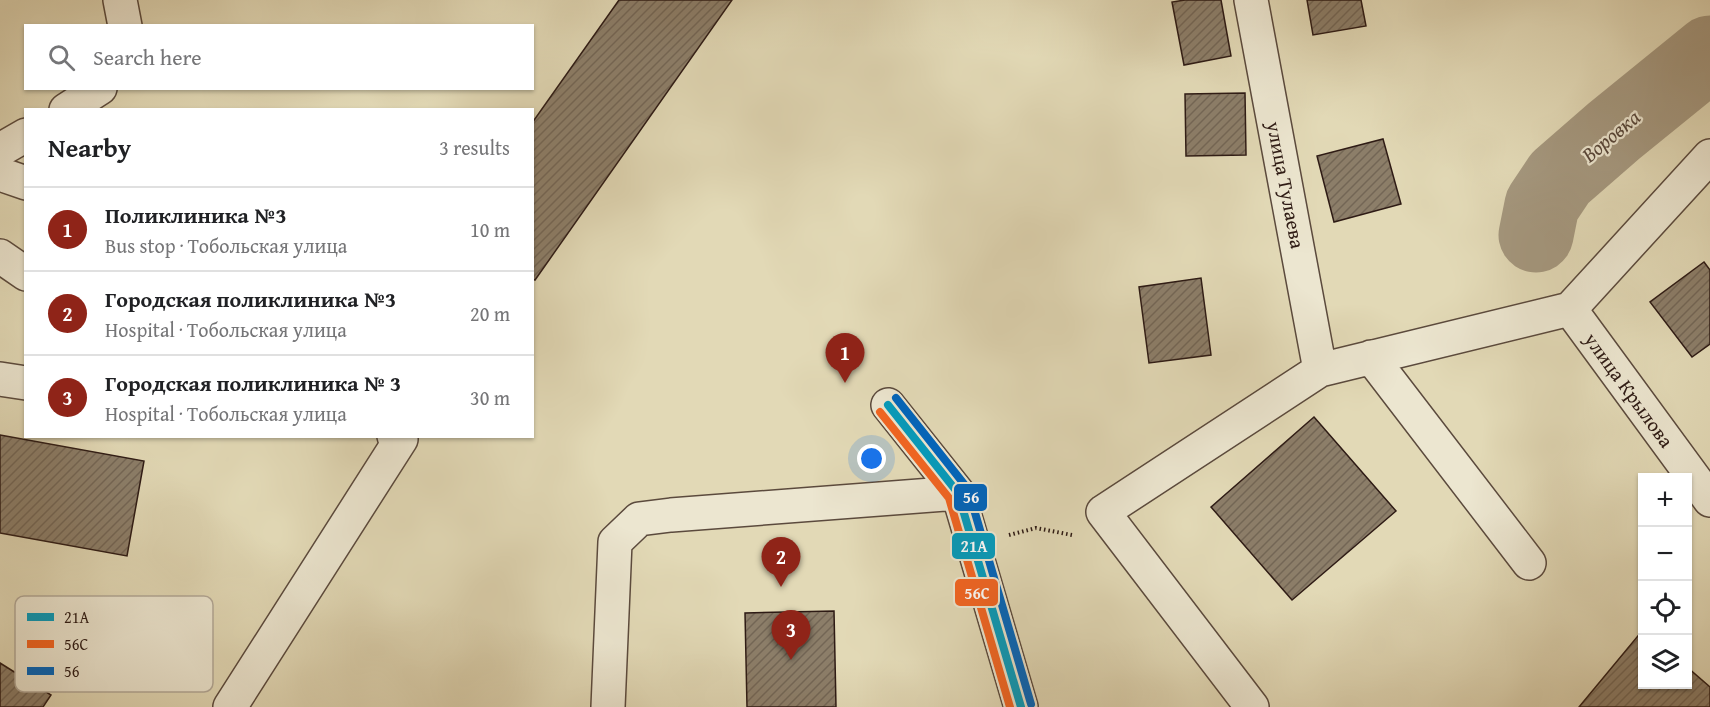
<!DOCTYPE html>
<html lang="en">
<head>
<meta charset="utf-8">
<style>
  :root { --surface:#fff; --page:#f6f6f6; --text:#202124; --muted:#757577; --line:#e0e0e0; --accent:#8f2418 }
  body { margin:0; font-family:"Gentium Book Plus",serif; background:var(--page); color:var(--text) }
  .controls { position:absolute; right:18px; bottom:18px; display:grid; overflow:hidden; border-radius:0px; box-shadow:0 2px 4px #0004 }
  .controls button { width:54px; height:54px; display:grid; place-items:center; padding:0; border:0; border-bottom:2px solid var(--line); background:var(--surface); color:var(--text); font:30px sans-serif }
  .you { position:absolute; left:872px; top:459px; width:21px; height:21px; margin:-15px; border:4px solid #fff; border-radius:50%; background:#1a73e8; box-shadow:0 0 0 9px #1a73e833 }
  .badge { display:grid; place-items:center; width:39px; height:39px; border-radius:50%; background:var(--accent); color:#fff; font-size:20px; font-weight:700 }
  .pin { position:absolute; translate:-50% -50px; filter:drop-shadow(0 2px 3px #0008) }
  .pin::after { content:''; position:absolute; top:32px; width:21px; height:18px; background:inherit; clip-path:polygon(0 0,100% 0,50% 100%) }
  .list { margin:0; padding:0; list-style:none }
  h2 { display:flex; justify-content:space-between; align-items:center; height:78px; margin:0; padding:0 24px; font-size:26px }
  h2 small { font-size:20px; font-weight:400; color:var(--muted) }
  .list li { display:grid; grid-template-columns:39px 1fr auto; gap:18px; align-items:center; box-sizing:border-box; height:84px; padding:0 24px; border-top:2px solid var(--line) }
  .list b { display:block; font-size:22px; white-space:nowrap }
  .list p { margin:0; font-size:20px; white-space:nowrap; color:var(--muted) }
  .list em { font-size:20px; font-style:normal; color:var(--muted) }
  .icon { flex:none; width:33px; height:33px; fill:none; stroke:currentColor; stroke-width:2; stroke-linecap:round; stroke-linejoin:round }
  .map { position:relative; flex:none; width:1710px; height:707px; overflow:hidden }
  .search { position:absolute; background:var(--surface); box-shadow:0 2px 4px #0004; left:24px; top:24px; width:510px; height:66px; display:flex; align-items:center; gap:15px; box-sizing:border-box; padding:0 21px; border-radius:0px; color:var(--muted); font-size:22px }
  .panel { position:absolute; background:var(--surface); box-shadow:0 2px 4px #0004; left:24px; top:108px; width:510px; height:330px; border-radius:0px }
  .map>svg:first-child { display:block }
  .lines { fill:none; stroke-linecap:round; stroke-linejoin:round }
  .river { stroke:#a5987f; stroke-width:75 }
  .building { fill:url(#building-hatch); stroke:#2e1b15; stroke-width:1.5 }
  .minor-casing { stroke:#5b4a3d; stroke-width:36 }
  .path { stroke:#2e1b15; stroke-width:4; stroke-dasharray:1.5 3; stroke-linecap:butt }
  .minor { stroke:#ece6d0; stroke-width:33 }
  .bus-1-casing { stroke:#ece6d0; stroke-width:12 }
  .bus-2-casing { stroke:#ece6d0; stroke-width:12 }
  .bus-3-casing { stroke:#ece6d0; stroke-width:12 }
  .bus-1 { stroke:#059bbc; stroke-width:8 }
  .bus-2 { stroke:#f26522; stroke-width:8 }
  .bus-3 { stroke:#0065bd; stroke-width:8 }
  .labels { text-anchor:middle; stroke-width:4.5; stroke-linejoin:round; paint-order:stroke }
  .street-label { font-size:20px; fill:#2e1b15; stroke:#ece6d0 }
  .water-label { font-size:21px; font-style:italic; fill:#58473a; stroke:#ece6d0 }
  .key { fill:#ece6d0; stroke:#b3a998; stroke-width:1.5 }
  .key-label { font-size:16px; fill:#2e1b15 }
  .line-badge { stroke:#ece6d0; stroke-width:2 }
  .badge-label { font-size:16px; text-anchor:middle; font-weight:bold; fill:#fff }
</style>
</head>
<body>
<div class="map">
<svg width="1710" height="707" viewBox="0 0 1710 707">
  <defs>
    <pattern id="building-hatch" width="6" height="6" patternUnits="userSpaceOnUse" patternTransform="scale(1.5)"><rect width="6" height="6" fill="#8c7e69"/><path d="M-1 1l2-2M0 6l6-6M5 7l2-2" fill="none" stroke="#736655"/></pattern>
  </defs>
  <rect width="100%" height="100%" fill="#e2d9b6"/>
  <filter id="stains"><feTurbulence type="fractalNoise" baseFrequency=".00333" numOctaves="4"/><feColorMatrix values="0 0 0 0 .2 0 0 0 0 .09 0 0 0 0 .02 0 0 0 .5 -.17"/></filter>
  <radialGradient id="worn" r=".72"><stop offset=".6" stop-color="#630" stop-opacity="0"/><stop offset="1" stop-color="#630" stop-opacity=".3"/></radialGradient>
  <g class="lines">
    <path class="river" d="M1536,235L1542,205L1560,178L1614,131L1710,53"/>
  </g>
  <path class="building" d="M619,0H732L535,280L532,279V123Z
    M1185,0H1221L1231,56L1184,65L1172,2Z
    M1307,0H1361L1366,26L1313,35Z
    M1245,93L1246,155L1186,156L1185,94Z
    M1383,139L1401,204L1334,222L1317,156Z
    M1704,262L1710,270V344L1692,357L1650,302Z
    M1201,278L1211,355L1149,363L1139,287Z
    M1314,417L1396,511L1292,600L1211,507Z
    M0,435L144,461L127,556L0,533Z
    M834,611L836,707H747L745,613Z
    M1642,631V684H1688V668L1710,687V707H1579Z
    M0,663L51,695L43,707H0Z"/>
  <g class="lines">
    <g class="minor-casing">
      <path id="minor" d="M120,0L125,26
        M1251,0L1320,370
        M66,110L100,88
        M0,150L26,135
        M0,174L26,183
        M0,256L26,274
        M1570,309L1710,500
        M1371,357L1529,563
        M0,379L26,383
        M888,405L958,493L1021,707
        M230,707L401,439L394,436
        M608,707L615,542L639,519L671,515L958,493
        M1252,707L1103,512L1320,370L1570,309L1710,156"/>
    </g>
    <path class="path" d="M1009,535L1036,528L1072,535"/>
    <use href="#minor" class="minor"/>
    <g class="bus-1-casing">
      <path id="bus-1" d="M888,405L958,493L1021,707"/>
    </g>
    <g class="bus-2-casing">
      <path id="bus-2" d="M880,412L949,498L1010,707"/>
    </g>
    <g class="bus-3-casing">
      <path id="bus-3" d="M896,398L968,489L1031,704"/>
    </g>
    <use href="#bus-1" class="bus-1"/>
    <use href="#bus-2" class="bus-2"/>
    <use href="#bus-3" class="bus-3"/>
  </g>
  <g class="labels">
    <g class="street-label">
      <text transform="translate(1286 185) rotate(79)" y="7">улица Тулаева</text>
      <text transform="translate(1629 390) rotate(54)" y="7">улица Крылова</text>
    </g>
    <g class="water-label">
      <text transform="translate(1611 136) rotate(-40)" y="7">Воровка</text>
    </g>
  </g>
  <rect x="15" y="596" width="198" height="96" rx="9" class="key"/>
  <rect x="27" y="613" width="27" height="8" fill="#059bbc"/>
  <rect x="27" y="640" width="27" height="8" fill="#f26522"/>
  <rect x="27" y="667" width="27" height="8" fill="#0065bd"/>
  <g class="key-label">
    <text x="64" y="623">21А</text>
    <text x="64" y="650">56С</text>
    <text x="64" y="677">56</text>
  </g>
  <g class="line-badge">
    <rect x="953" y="483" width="35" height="29" rx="6" fill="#0065bd"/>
    <rect x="951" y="532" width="45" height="28" rx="6" fill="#059bbc"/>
    <rect x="954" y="578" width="45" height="29" rx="6" fill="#f26522"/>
  </g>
  <g class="badge-label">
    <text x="971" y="503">56</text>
    <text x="974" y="552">21А</text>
    <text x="977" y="599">56С</text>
  </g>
  <rect width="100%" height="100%" filter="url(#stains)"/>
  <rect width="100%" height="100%" fill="url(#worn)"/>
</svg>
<div class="controls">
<button>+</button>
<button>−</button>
<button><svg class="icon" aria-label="locate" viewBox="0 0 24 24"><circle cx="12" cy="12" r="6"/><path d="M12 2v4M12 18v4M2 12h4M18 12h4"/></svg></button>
<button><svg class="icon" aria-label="layers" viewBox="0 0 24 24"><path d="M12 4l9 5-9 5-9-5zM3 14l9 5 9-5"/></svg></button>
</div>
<div class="you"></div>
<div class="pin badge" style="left:845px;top:383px">1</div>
<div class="pin badge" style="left:781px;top:587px">2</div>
<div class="pin badge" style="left:791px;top:660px">3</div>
<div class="search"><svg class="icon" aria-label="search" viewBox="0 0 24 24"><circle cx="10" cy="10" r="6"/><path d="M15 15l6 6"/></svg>Search here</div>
<section class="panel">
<h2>Nearby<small>3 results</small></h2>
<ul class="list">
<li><span class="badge">1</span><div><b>Поликлиника №3</b><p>Bus stop · Тобольская улица</p></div><em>10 m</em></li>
<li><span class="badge">2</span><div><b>Городская поликлиника №3</b><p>Hospital · Тобольская улица</p></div><em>20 m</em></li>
<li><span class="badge">3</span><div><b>Городская поликлиника № 3</b><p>Hospital · Тобольская улица</p></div><em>30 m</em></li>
</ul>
</section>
</div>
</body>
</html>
